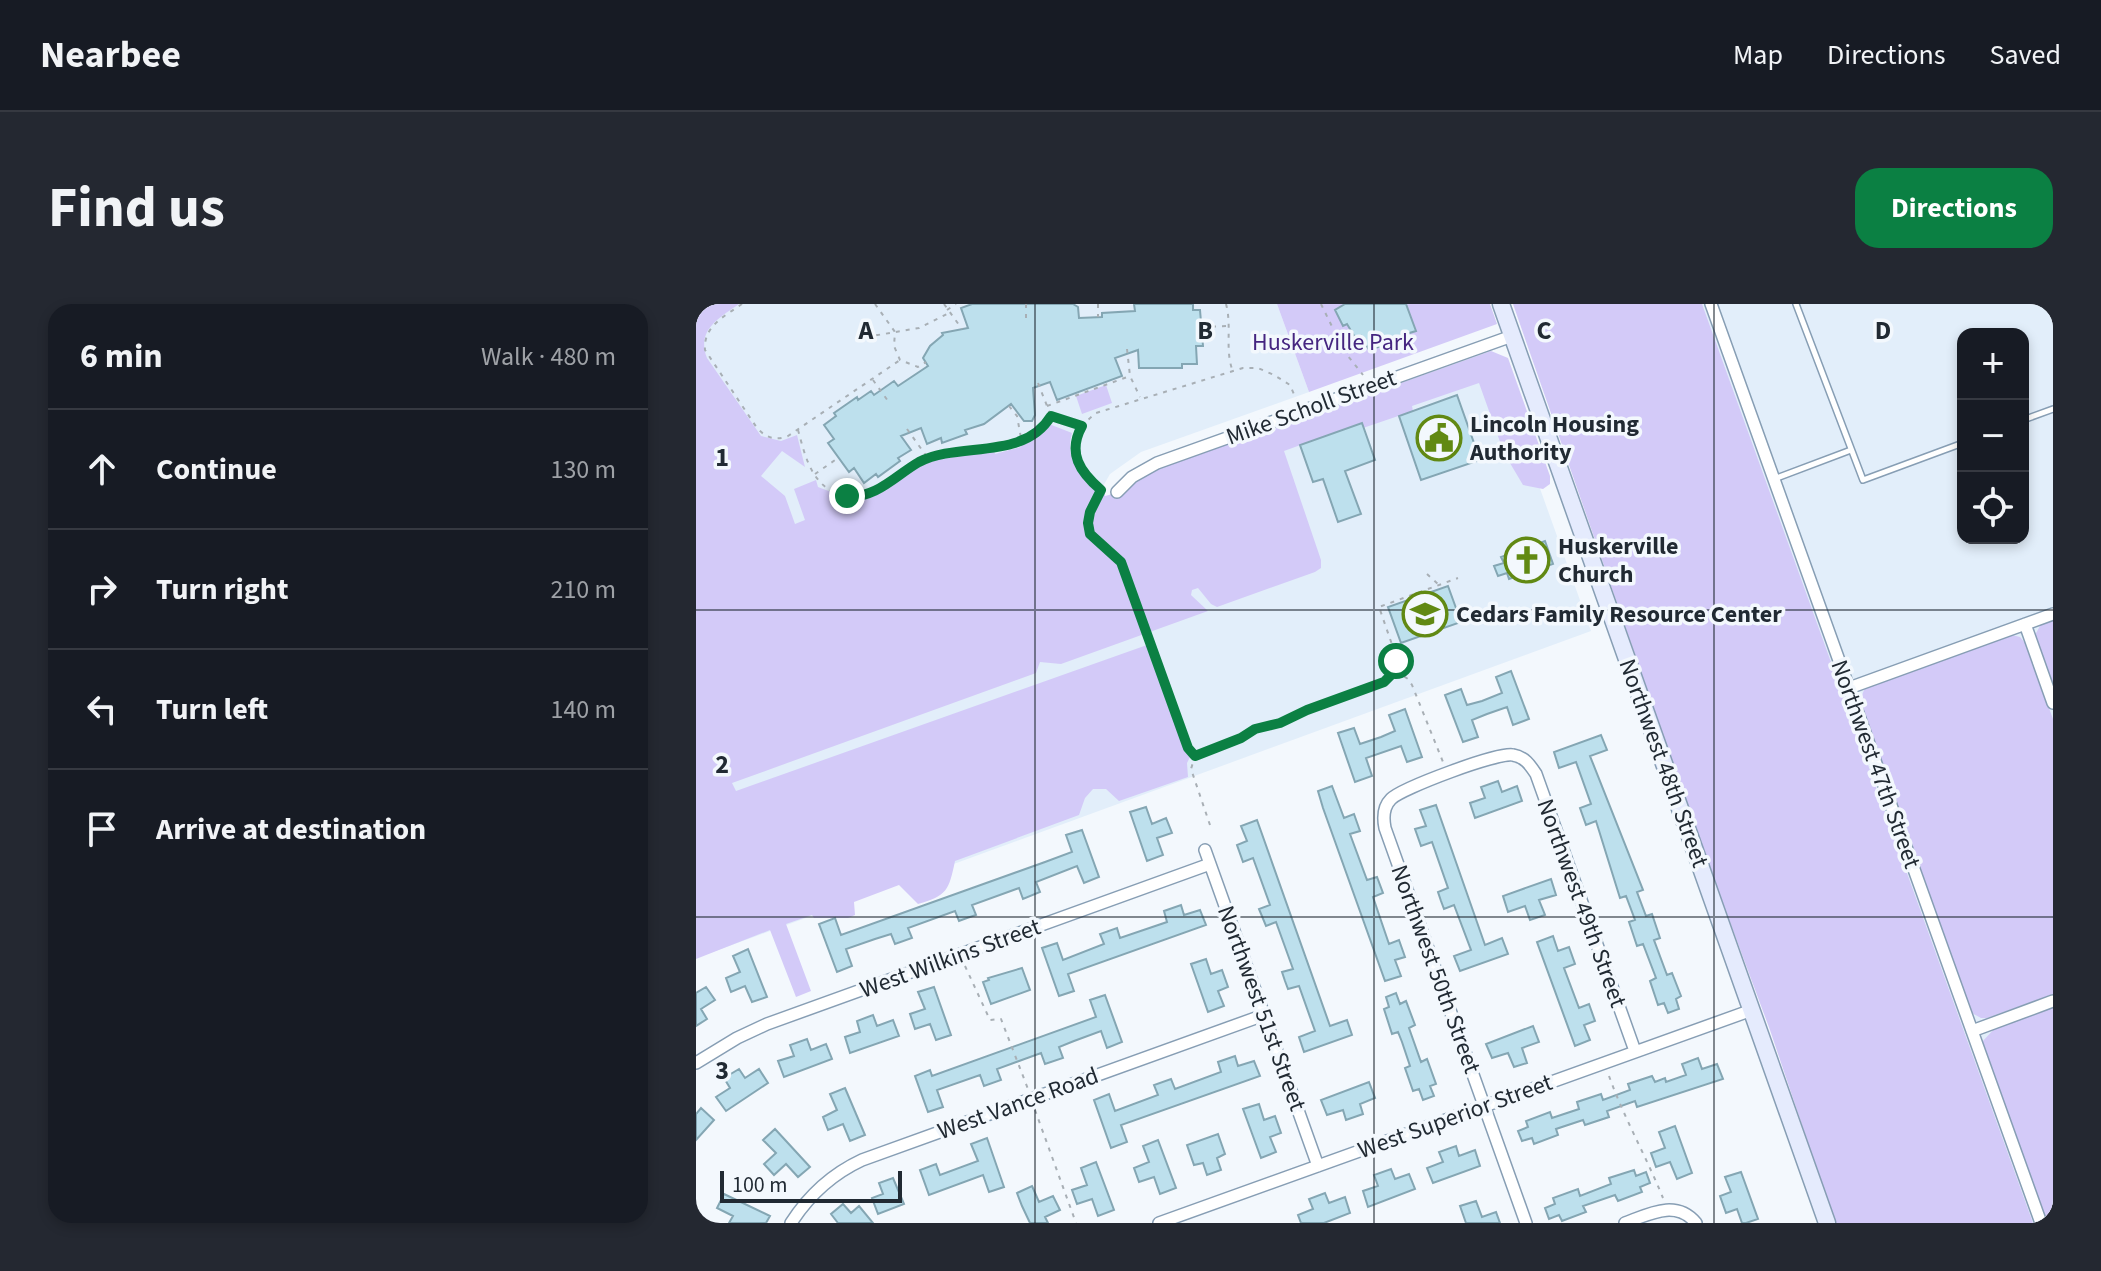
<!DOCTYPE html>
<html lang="en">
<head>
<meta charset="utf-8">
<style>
  :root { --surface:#171b24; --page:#242831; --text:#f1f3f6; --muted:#9ea1a6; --line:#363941; --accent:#0b8043 }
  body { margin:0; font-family:"Source Sans 3",sans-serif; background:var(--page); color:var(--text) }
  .controls { position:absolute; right:24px; top:24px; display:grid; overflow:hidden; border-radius:16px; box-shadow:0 4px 12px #0003 }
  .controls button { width:72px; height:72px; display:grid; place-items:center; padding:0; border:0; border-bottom:2px solid var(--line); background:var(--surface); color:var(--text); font:40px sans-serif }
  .scale { position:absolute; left:24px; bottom:20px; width:182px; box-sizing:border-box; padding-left:8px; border:4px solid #212a33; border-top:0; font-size:22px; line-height:28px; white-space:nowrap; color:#212a33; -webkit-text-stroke:6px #f3f8fd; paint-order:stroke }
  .stop { position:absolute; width:24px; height:24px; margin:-18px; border:6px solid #0b8043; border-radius:50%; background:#fff }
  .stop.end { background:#0b8043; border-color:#fff; box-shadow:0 2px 8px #0008 }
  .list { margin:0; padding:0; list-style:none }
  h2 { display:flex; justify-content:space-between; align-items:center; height:104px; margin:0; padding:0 32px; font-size:34px }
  h2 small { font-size:26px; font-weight:400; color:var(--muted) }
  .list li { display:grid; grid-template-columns:52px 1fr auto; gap:24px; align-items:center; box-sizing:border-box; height:120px; padding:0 32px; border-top:2px solid var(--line) }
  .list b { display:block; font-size:30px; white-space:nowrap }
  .list em { font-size:26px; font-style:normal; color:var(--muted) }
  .icon { flex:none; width:44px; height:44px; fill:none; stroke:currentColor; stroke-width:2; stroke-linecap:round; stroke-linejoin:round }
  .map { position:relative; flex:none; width:1357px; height:919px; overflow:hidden; border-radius:24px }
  header { display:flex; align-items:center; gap:48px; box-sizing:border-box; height:112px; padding:0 40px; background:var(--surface); border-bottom:2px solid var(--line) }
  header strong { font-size:38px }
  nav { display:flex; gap:44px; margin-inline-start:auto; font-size:28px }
  .intro { display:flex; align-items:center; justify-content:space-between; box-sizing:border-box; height:192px; padding:0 48px }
  h1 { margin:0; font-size:56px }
  .button { padding:20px 36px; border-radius:24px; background:var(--accent); color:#fff; font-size:28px; font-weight:700 }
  main { display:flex; gap:48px; padding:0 48px }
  aside { flex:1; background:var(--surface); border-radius:24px; box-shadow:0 4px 12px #0003 }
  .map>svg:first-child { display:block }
  .built { fill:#e2eefa; fill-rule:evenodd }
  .green { fill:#d3caf8 }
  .building { fill:#bde0ed; stroke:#84a6b3; stroke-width:2 }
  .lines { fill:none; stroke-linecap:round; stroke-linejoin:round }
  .lane-casing { stroke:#879eb4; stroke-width:8 }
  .street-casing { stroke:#879eb4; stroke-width:14 }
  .secondary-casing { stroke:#879eb4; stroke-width:19 }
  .path { stroke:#a8afb5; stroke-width:2; stroke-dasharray:4 6; stroke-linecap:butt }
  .lane { stroke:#fff; stroke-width:5 }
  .street { stroke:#fff; stroke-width:11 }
  .secondary { stroke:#e5ebfd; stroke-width:16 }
  .route { stroke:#0b8043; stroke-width:10 }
  .grid { fill:none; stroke:#212a33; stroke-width:2; stroke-opacity:0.55 }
  .labels { text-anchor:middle; stroke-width:7; stroke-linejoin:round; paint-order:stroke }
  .park-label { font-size:24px; fill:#452580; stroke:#f3f8fd }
  .street-label { font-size:24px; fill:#212a33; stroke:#f3f8fd }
  .poi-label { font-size:24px; font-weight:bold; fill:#212a33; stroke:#f3f8fd; text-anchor:start }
  .grid-label { font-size:26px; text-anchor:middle; font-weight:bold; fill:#212a33; stroke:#f3f8fd; stroke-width:7; stroke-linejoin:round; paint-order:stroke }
</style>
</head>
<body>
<header>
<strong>Nearbee</strong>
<nav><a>Map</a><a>Directions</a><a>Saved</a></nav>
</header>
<div class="intro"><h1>Find us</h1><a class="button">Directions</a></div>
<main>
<aside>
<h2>6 min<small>Walk · 480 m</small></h2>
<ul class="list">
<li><svg class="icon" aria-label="ahead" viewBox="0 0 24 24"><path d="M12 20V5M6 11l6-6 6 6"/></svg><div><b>Continue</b></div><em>130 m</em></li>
<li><svg class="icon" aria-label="right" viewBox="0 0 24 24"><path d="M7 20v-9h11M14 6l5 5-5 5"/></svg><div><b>Turn right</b></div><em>210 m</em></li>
<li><svg class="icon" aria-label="left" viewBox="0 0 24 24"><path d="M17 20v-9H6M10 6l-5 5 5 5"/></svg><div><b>Turn left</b></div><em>140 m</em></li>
<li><svg class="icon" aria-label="arrive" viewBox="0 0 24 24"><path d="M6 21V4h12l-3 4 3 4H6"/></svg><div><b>Arrive at destination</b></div></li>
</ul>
</aside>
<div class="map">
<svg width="1357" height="919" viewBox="0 0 1357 919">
  <rect width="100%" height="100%" fill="#f3f8fd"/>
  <path class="built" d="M0,0H581L613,88L445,148L414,170L394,205L798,56L895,327L3,653L0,644Z
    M829,0H1357V919H1151ZM1267,30H1327V234H1267Z"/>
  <path class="green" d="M0,0H43C23,14 0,26 11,54L65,132L85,137L101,131L109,163L86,147L65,172L89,192L99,220L109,216L98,185L120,176L122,183L154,195L172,193L230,157L298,146L299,150L325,143L324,138L345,129L353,120L376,129C369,153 383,169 400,186L391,206L390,227L397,238L419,253L434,290L438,286C434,275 431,260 423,251C419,245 412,244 407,240C385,225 396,202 409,184V192L432,186L438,178L457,167L795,47L812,54L854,172V180L847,185L827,181L808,149L783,79L716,102L717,107L667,124L665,119L588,147L625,256V264L619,268L521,303L515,300L502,284L496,286L495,291L512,307L365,360L344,358L340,369L36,479L40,487L451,341L488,442L495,451L491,459L492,473L423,497L410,485H397L389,494L383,511L259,557C253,586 251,592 222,600L203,581L158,598L159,611L152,614H118L116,611L90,620L115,687L100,693L74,626L0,655Z
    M581,0H794L801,20L613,88Z
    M817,0H1006L1337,919H1139L1074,726L1001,529Z
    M410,81L416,99L386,110L380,92Z
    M1357,316V387L1338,333L1345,320Z
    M1316,331L1324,333L1329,339L1357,415V690L1291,714H1285L1274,708L1163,400L1168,386L1175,381Z
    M1357,703V919H1350L1286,738L1299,724Z"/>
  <path class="building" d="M276,0H377L382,3L383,14L406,13V9L439,7L438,0H497V6H504L507,42H500L501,60H486V64H443L442,46L419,54L426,72L361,96L354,78L337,84L339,111L336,117H328L315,100L288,120L269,126L271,130L246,139L245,134L231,140L225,124L205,132L215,146L202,154L204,157L182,173L180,170L168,179L158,164L153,168L132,139L138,135L128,121L140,112L138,109L161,93L162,96L175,87L178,91L198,77L202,82L232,62L227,54L234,42L247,31L246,29L272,24L265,4Z
    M649,0H710L720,27L687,37L688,41L673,46L665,32L660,35L651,20L647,22L639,6Z
    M761,91L784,156L725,176L703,112Z
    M666,119L679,156L649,167L665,210L642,218L627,175L617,178L604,141Z
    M849,237L857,260L813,275L811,269L802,272L798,262L808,259L805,253Z
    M752,282L765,318L705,339L692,303Z
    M815,367L833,415L817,421L811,403L791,410L776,416L782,433L767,438L749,391L765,385L771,401L786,397L806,389L800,373Z
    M709,405L726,453L711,458L705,442L670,454L676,472L659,478L642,429L658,424L664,440L685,433L699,427L693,411Z
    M905,431L911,446L894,452L947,586L941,588L950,612L956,610L964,634L958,636L971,671L976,669L985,692L980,695L983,705L972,709L968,699L962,701L954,677L960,674L947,640L941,642L933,618L939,616L930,592L924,594L900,517L890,521L884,504L895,500L880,458L863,464L858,448Z
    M802,477L806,488L821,482L826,497L779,514L774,499L789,494L785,483Z
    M636,482L648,514L658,510L664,527L654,530L671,576L681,573L687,589L677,593L693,640L703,636L709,653L699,656L705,672L689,677L627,504L622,487Z
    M740,501L789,641L806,634L812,650L764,667L758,652L775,646L758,601L748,605L745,597L742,588L752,584L736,538L725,542L719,525L730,522L724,506Z
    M450,503L456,520L470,514L476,529L461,534L467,551L451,557L434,508Z
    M561,516L634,722L651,716L656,731L608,748L603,733L619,727L603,682L592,685L589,677L586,668L597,665L580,618L570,622L563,605L574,601L557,554L547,558L541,541L551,537L545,522Z
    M386,526L403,573L388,579L381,562L340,578L344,588L327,595L323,584L276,601L280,611L271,614L263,617L259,607L212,624L216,634L199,640L195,630L179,635L150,645L156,662L141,668L123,620L139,614L145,631L349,558L376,548L370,531Z
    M855,575L860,591L843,596L849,611L834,616L829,602L812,608L807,592Z
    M485,601L488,611L504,606L510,621L372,670L378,687L363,692L346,644L361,639L367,656L408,640L404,630L421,624L424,634L471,618L468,607Z
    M857,632L862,647L873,643L879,660L868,664L883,704L893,700L899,717L888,721L894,736L879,742L841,638Z
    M52,645L71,693L56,698L49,682L35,688L30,674L44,668L37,652Z
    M510,655L515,670L526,666L532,683L522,687L528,702L512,708L495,660Z
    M326,664L334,686L295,700L287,678L293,676L292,674Z
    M10,683L19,696L5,705L11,715L0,722V689Z
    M238,683L255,731L240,736L234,720L219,725L214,710L229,705L222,688Z
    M700,689L704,700L710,697L719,721L713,724L725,758L731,755L740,780L734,782L738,792L727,796L723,785L717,787L709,764L714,762L706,738L702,728L696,730L688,705L693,703L690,693Z
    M409,691L426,738L411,744L405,727L378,737L363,743L367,754L349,760L345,749L301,765L305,776L288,782L284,771L241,786L247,803L232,808L219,772L234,766L236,772L400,713L394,696Z
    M177,711L181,722L197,716L203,732L154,749L149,733L164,728L161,717Z
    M837,722L843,738L826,744L831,759L818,763L812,749L796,754L790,740Z
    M111,735L115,746L130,740L136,755L88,773L82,757L98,752L94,741Z
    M539,752L542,762L558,757L564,772L425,821L431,838L415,844L398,796L413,790L419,807L462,791L458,781L475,775L479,785L525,768L522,758Z
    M1002,754L1006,765L1021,760L1027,775L941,803L939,797L911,807L913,813L889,821L887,816L860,825L862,831L838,840L836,834L826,837L822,827L832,823L830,817L854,808L856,814L883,805L881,798L905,790L907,796L934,786L932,780L956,772L959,778L969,774L970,778L990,771L986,760Z
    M43,765L49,774L63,765L72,779L30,807L20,793L34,784L28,774Z
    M673,778L679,794L664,800L667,810L650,816L647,806L631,811L625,796Z
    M149,784L169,831L154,837L147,820L132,826L127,813L141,806L134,790Z
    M563,800L568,816L579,812L585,829L574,833L580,848L565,854L547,805Z
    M5,804L18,816L0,836V810Z
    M979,822L996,869L981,875L974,858L960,863L955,849L969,844L963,828Z
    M79,825L114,863L102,873L90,860L78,871L68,860L80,849L67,836Z
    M522,830L529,850L521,854L525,866L511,871L507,859L498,861L491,841Z
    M291,834L308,883L293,888L287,871L233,891L224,866L240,860L244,871L282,857L275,840Z
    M462,836L480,884L464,890L458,873L443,878L438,864L453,858L447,842Z
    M760,842L763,852L779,846L784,862L737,879L731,864L747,858L743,848Z
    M400,858L418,906L402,912L396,895L381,900L376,886L391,881L385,864Z
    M695,865L699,875L713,870L719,885L672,903L667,887L682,882L678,871Z
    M938,866L940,872L950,868L954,879L944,883L946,888L922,897L919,891L887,902L890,908L866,917L863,911L853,915L849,904L859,900L857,894L882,885L884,892L915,880L913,874Z
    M1045,868L1062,915L1050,919H1046L1041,905L1030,909L1024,892L1035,888L1029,873Z
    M197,874L208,900L182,910L176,894L187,890L183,879Z
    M336,882L343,898L357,892L364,906L349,913L352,919H334L326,902L321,889Z
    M629,889L633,899L649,893L654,909L628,919H605L602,911L617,905L613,895Z
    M28,890L74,912L70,919H33L37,912L21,904Z
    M780,897L786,913L800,908L804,919H770L764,902Z
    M147,900L155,909L163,902L177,919H142L135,910Z"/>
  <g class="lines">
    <g class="lane-casing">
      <path id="lane" d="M1100,0L1167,176L1267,139
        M1327,116L1357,105
        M1078,175L1155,146"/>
    </g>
    <g class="street-casing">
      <path id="street" d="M1015,0L1345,919
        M421,188L436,173L461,159L816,32
        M1329,320L1357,399
        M1153,384L1357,310
        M509,546L622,862
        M1276,727L1357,697
        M0,759L41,734L71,720L514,560
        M95,919C113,891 136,870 166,856L568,711
        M463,919L1056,706
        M830,919L689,524C687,514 687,503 695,495C706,484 802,448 817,451C829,453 834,461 840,470L939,747
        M929,919C953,910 980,895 1000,919"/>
    </g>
    <g class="secondary-casing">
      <path id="secondary" d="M805,0L1131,919"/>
    </g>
    <path class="path" d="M46,0C29,12 7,22 9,46L61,124C70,134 80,137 92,132L204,56
      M179,0L199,28L198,42L204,56L222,63L230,58
      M248,0L266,25
      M330,0V15
      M402,0V13
      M530,0C536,22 529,44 536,65
      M625,0L648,47L667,71
      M251,6L260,0
      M506,23L532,22
      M171,35L176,32L223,24L253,9
      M431,45L434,72L444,93
      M177,76L192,97
      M342,79L355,112L385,121
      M313,102L321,112L325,134
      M351,102L434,72
      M211,125L231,153
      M102,126C109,151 115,181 143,190C172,199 192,177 215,163C257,138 327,158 355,112
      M119,170L142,154
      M731,270L742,280
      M700,367L712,375L716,381L747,458
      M499,452L492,444L425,258L394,230L392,219L394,208L405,186C377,162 367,135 400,109L547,64H562L578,71L594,81L600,95
      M514,521L495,465L499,452C514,443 531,441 546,434C573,421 603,409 632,398C654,390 682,385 699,367L700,352L683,303L762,274
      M269,662L294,716L305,715L332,785
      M913,772C928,814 950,852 967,894
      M339,806L380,919"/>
    <use href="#lane" class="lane"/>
    <use href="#street" class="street"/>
    <use href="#secondary" class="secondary"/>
  </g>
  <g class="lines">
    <path class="route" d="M151,192C180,195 200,171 223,158C264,137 328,157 355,112L386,122C371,149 384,168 405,186L394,208L392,219L394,230L425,258L492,444L499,452L545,434L559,425L584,419L611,406L688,378L699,367L700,357"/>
  </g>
  <path class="grid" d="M339,0V919M678,0V919M1018,0V919M0,306H1357M0,613H1357"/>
  <defs>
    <g id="civic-ring" transform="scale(2.3)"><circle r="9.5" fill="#f3f8fd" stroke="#618913" stroke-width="1.5"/><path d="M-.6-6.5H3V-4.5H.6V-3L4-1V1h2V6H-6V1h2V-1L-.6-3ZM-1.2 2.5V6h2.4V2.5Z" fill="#618913"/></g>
    <g id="church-ring" transform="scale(2.3)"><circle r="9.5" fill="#f3f8fd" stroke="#618913" stroke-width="1.5"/><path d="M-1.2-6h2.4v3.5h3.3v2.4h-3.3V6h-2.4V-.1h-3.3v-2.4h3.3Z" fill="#618913"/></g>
    <g id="school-ring" transform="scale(2.3)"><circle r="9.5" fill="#f3f8fd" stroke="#618913" stroke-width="1.5"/><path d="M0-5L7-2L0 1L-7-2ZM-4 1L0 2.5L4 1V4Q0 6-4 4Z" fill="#618913"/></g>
  </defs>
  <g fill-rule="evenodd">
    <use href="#civic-ring" x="743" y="134"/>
    <use href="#church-ring" x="831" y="256"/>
    <use href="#school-ring" x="729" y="310"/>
  </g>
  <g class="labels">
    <g class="park-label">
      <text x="637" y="46">Huskerville Park</text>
    </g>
    <g class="street-label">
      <text transform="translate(615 103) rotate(-20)" y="8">Mike Scholl Street</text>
      <text transform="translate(968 459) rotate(70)" y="8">Northwest 48th Street</text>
      <text transform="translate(1180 460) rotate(70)" y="8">Northwest 47th Street</text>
      <text transform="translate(886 599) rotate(70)" y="8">Northwest 49th Street</text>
      <text transform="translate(254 654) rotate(-20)" y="8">West Wilkins Street</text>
      <text transform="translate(740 665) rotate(70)" y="8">Northwest 50th Street</text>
      <text transform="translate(566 704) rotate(70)" y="8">Northwest 51st Street</text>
      <text transform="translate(322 799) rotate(-20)" y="8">West Vance Road</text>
      <text transform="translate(759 812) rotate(-20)" y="8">West Superior Street</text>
    </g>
    <g class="poi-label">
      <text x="774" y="128">Lincoln Housing<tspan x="774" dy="28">Authority</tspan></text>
      <text x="862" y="250">Huskerville<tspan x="862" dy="28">Church</tspan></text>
      <text x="760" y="318">Cedars Family Resource Center</text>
    </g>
  </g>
  <g class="grid-label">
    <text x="170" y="35">A</text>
    <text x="509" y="35">B</text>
    <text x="848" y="35">C</text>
    <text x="1187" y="35">D</text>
    <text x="26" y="162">1</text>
    <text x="26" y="469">2</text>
    <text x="26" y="775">3</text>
  </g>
</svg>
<div class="controls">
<button>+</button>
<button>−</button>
<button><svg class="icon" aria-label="locate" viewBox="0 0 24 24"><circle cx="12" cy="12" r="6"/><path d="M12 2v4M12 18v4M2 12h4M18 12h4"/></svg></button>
</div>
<div class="scale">100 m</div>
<div class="stop" style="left:700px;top:357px"></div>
<div class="stop end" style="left:151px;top:192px"></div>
</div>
</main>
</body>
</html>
